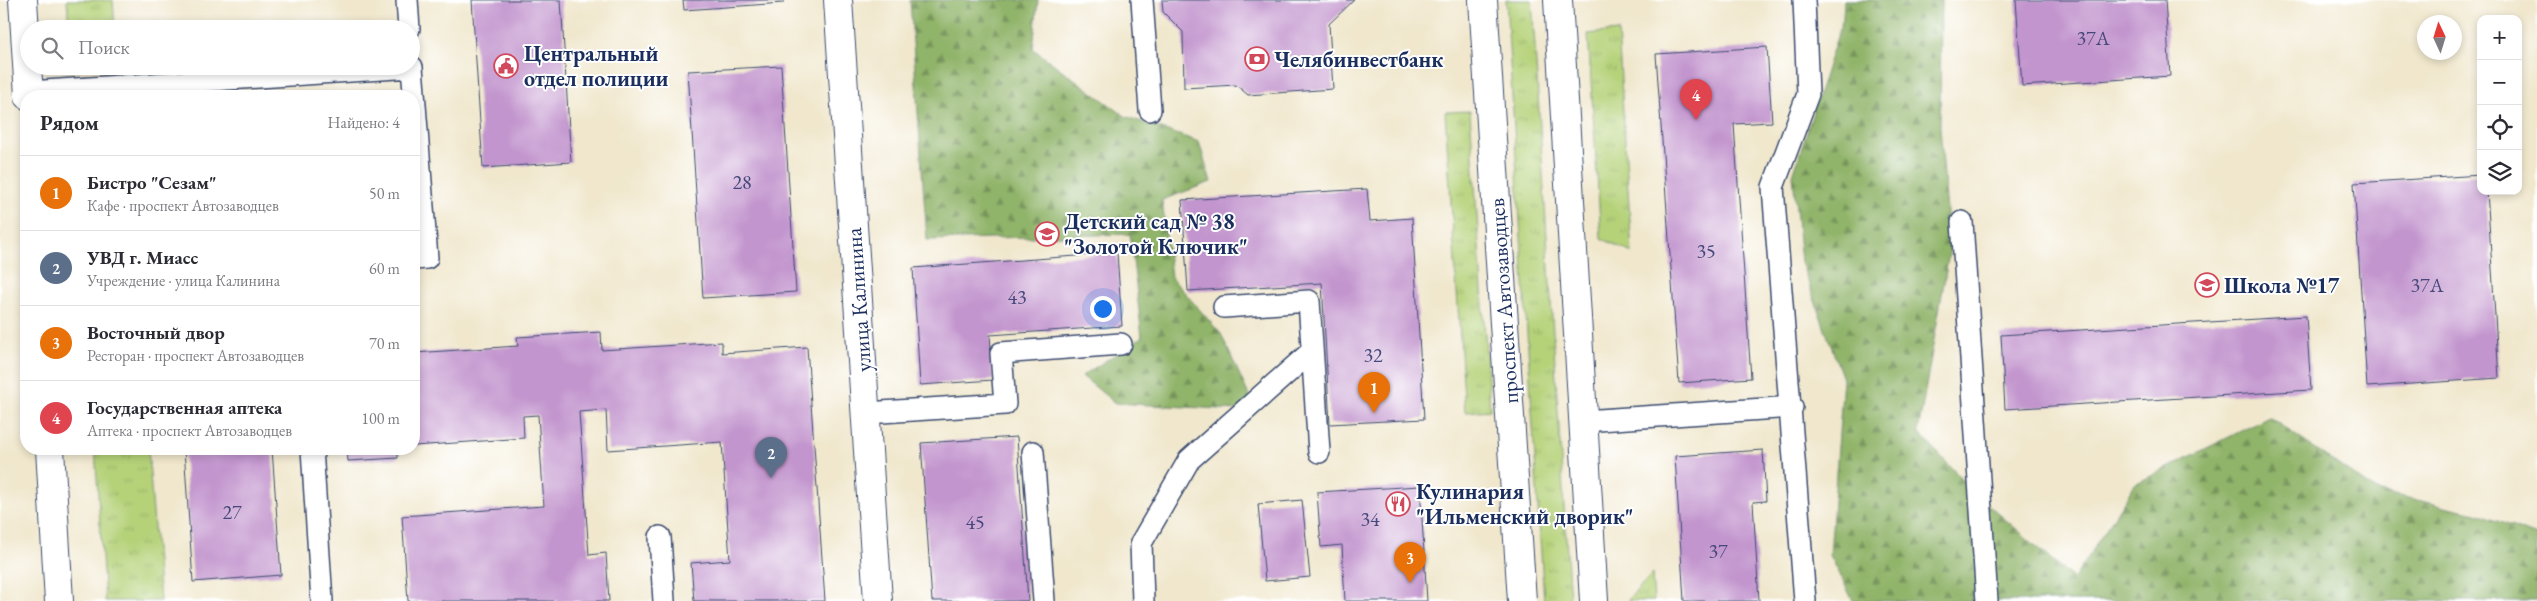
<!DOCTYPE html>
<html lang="ru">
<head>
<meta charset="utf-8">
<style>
  :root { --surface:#fff; --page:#f2f2f3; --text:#2b2b33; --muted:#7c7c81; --line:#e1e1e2; --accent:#2563eb }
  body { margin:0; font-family:"EB Garamond",serif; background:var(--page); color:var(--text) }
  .controls { position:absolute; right:15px; top:15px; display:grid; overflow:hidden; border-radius:10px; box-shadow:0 2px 8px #0003 }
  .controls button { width:45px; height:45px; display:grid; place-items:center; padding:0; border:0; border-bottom:1px solid var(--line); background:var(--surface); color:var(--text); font:25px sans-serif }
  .compass { position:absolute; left:2417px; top:15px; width:45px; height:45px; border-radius:50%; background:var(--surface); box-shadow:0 2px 8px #0003; rotate:356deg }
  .you { position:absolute; left:1102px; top:308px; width:18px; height:18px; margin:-12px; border:4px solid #fff; border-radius:50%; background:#1a73e8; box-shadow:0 0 0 8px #1a73e833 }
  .badge { display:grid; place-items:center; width:32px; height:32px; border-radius:50%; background:var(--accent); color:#fff; font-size:16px; font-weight:700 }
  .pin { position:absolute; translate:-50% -41px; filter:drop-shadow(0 1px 2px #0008) }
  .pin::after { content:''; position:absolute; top:26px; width:18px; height:15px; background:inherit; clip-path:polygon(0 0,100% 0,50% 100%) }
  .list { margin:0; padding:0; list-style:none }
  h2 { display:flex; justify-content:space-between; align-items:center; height:65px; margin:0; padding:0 20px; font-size:21px }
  h2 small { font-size:16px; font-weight:400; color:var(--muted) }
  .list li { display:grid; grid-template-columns:32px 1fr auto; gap:15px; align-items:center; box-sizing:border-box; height:75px; padding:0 20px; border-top:1px solid var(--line) }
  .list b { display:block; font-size:19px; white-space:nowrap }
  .list p { margin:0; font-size:16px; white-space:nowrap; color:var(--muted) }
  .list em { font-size:16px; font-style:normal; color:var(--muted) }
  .icon { flex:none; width:28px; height:28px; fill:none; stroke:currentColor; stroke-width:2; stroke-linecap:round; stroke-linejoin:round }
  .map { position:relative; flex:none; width:2537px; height:601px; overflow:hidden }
  .search { position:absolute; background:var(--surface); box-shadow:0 2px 8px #0003; left:20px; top:20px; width:400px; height:55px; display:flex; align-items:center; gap:12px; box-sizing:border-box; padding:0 18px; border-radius:28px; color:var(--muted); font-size:19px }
  .panel { position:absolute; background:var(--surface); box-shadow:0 2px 8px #0003; left:20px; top:90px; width:400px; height:365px; border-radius:20px }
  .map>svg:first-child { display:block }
  .grass { fill:url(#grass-tufts); stroke:#68806c }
  .forest { fill:url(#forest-firs); stroke:#567264 }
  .building { fill:#c295ce }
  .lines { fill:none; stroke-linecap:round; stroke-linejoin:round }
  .lane-casing { stroke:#3b4b6e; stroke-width:24 }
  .street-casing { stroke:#3b4b6e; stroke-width:30 }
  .primary-casing { stroke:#3b4b6e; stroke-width:30 }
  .lane { stroke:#fff; stroke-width:21 }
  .street { stroke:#fff; stroke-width:28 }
  .primary { stroke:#fff; stroke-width:28 }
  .labels { text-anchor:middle; stroke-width:4; stroke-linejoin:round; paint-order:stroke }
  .number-label { font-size:20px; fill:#45487a }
  .poi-label { font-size:22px; font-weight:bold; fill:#1b2f5e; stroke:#fff; text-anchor:start }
  .street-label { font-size:22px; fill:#1b2f5e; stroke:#fff }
</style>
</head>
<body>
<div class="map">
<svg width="2537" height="601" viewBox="0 0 2537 601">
  <defs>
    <pattern id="grass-tufts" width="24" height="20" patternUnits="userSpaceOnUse" patternTransform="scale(1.25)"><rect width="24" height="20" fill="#b5d279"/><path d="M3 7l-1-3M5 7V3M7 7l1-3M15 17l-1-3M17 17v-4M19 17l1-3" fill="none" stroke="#9bb56b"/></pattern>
    <pattern id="forest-firs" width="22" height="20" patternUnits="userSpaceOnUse" patternTransform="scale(1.25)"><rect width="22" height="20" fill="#90b469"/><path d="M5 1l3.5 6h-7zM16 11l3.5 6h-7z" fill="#75935a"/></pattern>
  </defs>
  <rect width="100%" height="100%" fill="#fff"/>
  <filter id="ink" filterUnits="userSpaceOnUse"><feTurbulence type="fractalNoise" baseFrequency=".02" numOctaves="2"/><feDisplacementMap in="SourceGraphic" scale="10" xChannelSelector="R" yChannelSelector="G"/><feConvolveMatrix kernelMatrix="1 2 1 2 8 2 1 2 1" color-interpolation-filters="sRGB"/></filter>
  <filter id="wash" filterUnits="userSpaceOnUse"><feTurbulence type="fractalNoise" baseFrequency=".0096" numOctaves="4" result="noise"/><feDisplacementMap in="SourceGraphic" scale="20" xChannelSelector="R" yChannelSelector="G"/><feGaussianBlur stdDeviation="1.12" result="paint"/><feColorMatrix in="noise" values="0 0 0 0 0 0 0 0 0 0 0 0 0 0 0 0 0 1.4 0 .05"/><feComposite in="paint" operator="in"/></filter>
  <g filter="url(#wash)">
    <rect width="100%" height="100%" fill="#f0e7cc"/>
    <path class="grass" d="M67,0H113L115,29H69Z
      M1506,0H1532L1570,601H1544Z
      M1618,31L1632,253L1601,238L1588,34Z
      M1470,111L1490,410L1465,412L1445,112Z
      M95,449H148L160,601H105Z
      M1652,574L1654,601H1627Z"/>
    <path class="forest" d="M910,0H1038L1033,49L1125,116L1199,142L1211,182L1162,200L1171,277L1221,334L1256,411L1115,403L1082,376L1142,337L1130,234L927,240Z
      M1844,0H1941L1940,127L1950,248L1918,432L1976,494L2074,579L2135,484L2269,417L2376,491L2476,513L2537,536V601H1853L1830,555L1843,379L1801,262L1793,175L1843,18Z"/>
    <g id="blocks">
      <path class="building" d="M472,0H561L571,162L483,168Z
        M683,0H783V3L684,10Z
        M1162,0H1354L1329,24L1333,89L1248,95L1236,85L1184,88L1183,32L1163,12Z
        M2016,0H2165L2170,76L2022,86Z
        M1767,47L1772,122L1734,124L1751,378L1679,383L1656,54Z
        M781,66L796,292L703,298L688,71Z
        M2481,175V191H2487L2499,378L2367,387L2354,183Z
        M1367,189L1370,221L1412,218L1424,419L1330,424L1322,283L1188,291L1182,200Z
        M1117,253L1122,326L990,335L993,380L920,385L913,268Z
        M2306,316L2311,390L2005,409L2001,335Z
        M601,332L602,350L722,342V353L807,347L825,601H694L691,563L730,560L722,442L608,450L606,410L579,412L589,555L606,553L609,601H408L402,516L544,506L538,415L523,416L524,438L414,446V353L518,346L517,337Z
        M1017,437L1028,601H932L921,443Z
        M184,449H272L281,575L193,582Z
        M347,449H397L398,458L348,461Z
        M1763,450L1766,501L1753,502L1759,601H1684L1675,456Z
        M1420,486L1427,601H1345L1342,545L1321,547L1317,492Z
        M1302,500L1310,577L1265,581L1258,504Z"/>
    </g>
  </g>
  <g filter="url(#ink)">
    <use href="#blocks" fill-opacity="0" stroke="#3b4b6e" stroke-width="1"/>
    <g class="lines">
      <g class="lane-casing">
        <path id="lane" d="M407,0L409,29
          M1142,0L1150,110
          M1804,0L1808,94L1773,187L1805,601
          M29,92L412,67L427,258L414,259
          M1962,222L1987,601
          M1224,307L1309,301L1319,452
          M866,413L1005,404L1001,353L1121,344
          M1583,421L1792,407
          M312,449L322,601
          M1033,452L1044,601
          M660,537L664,601
          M1143,601L1141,543L1189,460L1312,351"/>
      </g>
      <g class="street-casing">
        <path id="street" d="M838,0L878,601"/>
      </g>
      <g class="primary-casing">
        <path id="primary" d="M23,0L29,96
          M1483,0L1522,601
          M1558,0L1594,601
          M50,449L59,601"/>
      </g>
      <use href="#lane" class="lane"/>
      <use href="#street" class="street"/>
      <use href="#primary" class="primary"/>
    </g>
  </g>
  <defs>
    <g id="bank-ring" transform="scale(1.25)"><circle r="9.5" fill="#fff" stroke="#d1495b" stroke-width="1.5"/><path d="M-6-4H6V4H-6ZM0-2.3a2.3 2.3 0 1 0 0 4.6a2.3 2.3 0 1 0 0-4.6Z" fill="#d1495b"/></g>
    <g id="civic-ring" transform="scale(1.25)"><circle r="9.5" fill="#fff" stroke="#d1495b" stroke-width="1.5"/><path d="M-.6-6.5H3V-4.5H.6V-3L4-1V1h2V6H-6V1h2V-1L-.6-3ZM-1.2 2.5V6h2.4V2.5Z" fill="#d1495b"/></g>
    <g id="school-ring" transform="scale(1.25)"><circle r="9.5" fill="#fff" stroke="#d1495b" stroke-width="1.5"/><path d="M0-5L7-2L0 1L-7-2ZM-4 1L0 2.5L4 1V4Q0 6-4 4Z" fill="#d1495b"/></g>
    <g id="restaurant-ring" transform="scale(1.25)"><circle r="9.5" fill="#fff" stroke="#d1495b" stroke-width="1.5"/><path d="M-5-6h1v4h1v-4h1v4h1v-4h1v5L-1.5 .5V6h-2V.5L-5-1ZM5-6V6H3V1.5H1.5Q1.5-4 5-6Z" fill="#d1495b"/></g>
  </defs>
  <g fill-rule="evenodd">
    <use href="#bank-ring" x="1257" y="59"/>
    <use href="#civic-ring" x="506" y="66"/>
    <use href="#school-ring" x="1047" y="234"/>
    <use href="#school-ring" x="2207" y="285"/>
    <use href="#restaurant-ring" x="1398" y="504"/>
  </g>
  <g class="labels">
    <g class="number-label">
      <text x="2093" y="45">37А</text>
      <text x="742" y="189">28</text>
      <text x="1706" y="258">35</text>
      <text x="2427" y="292">37А</text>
      <text x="1017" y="304">43</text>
      <text x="1373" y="362">32</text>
      <text x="232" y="519">27</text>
      <text x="1370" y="526">34</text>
      <text x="975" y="529">45</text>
      <text x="1718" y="558">37</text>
    </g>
    <g class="poi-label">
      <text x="524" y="61">Центральный<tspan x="524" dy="25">отдел полиции</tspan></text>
      <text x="1274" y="67">Челябинвестбанк</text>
      <text x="1064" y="229">Детский сад № 38<tspan x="1064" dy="25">"Золотой Ключик"</tspan></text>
      <text x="2224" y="293">Школа №17</text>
      <text x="1416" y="499">Кулинария<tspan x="1416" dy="25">"Ильменский дворик"</tspan></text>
    </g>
    <g class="street-label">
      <text transform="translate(858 300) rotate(-94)" y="8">улица Калинина</text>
      <text transform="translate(1503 301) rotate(-94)" y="8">проспект Автозаводцев</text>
    </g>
  </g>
</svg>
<div class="controls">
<button>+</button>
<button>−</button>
<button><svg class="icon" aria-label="locate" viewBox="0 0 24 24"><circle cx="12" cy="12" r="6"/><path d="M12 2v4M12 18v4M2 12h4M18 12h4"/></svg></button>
<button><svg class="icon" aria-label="layers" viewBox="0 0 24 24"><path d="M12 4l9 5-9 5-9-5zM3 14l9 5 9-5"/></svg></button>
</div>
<svg class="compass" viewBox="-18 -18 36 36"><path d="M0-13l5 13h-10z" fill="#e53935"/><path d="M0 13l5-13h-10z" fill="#7c7c81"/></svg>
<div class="you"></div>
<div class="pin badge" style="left:1374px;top:413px;background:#e8710a">1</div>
<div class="pin badge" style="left:771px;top:478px;background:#5c6f8a">2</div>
<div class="pin badge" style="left:1410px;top:583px;background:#e8710a">3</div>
<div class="pin badge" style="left:1696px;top:120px;background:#e0444e">4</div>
<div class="search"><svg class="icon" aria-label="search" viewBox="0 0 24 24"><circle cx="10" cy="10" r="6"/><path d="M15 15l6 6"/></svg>Поиск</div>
<section class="panel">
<h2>Рядом<small>Найдено: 4</small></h2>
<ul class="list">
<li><span class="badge" style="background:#e8710a">1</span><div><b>Бистро &quot;Сезам&quot;</b><p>Кафе · проспект Автозаводцев</p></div><em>50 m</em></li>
<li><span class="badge" style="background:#5c6f8a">2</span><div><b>УВД г. Миасс</b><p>Учреждение · улица Калинина</p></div><em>60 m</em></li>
<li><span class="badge" style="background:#e8710a">3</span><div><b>Восточный двор</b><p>Ресторан · проспект Автозаводцев</p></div><em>70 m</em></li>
<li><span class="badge" style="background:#e0444e">4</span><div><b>Государственная аптека</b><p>Аптека · проспект Автозаводцев</p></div><em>100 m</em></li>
</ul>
</section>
</div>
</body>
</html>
